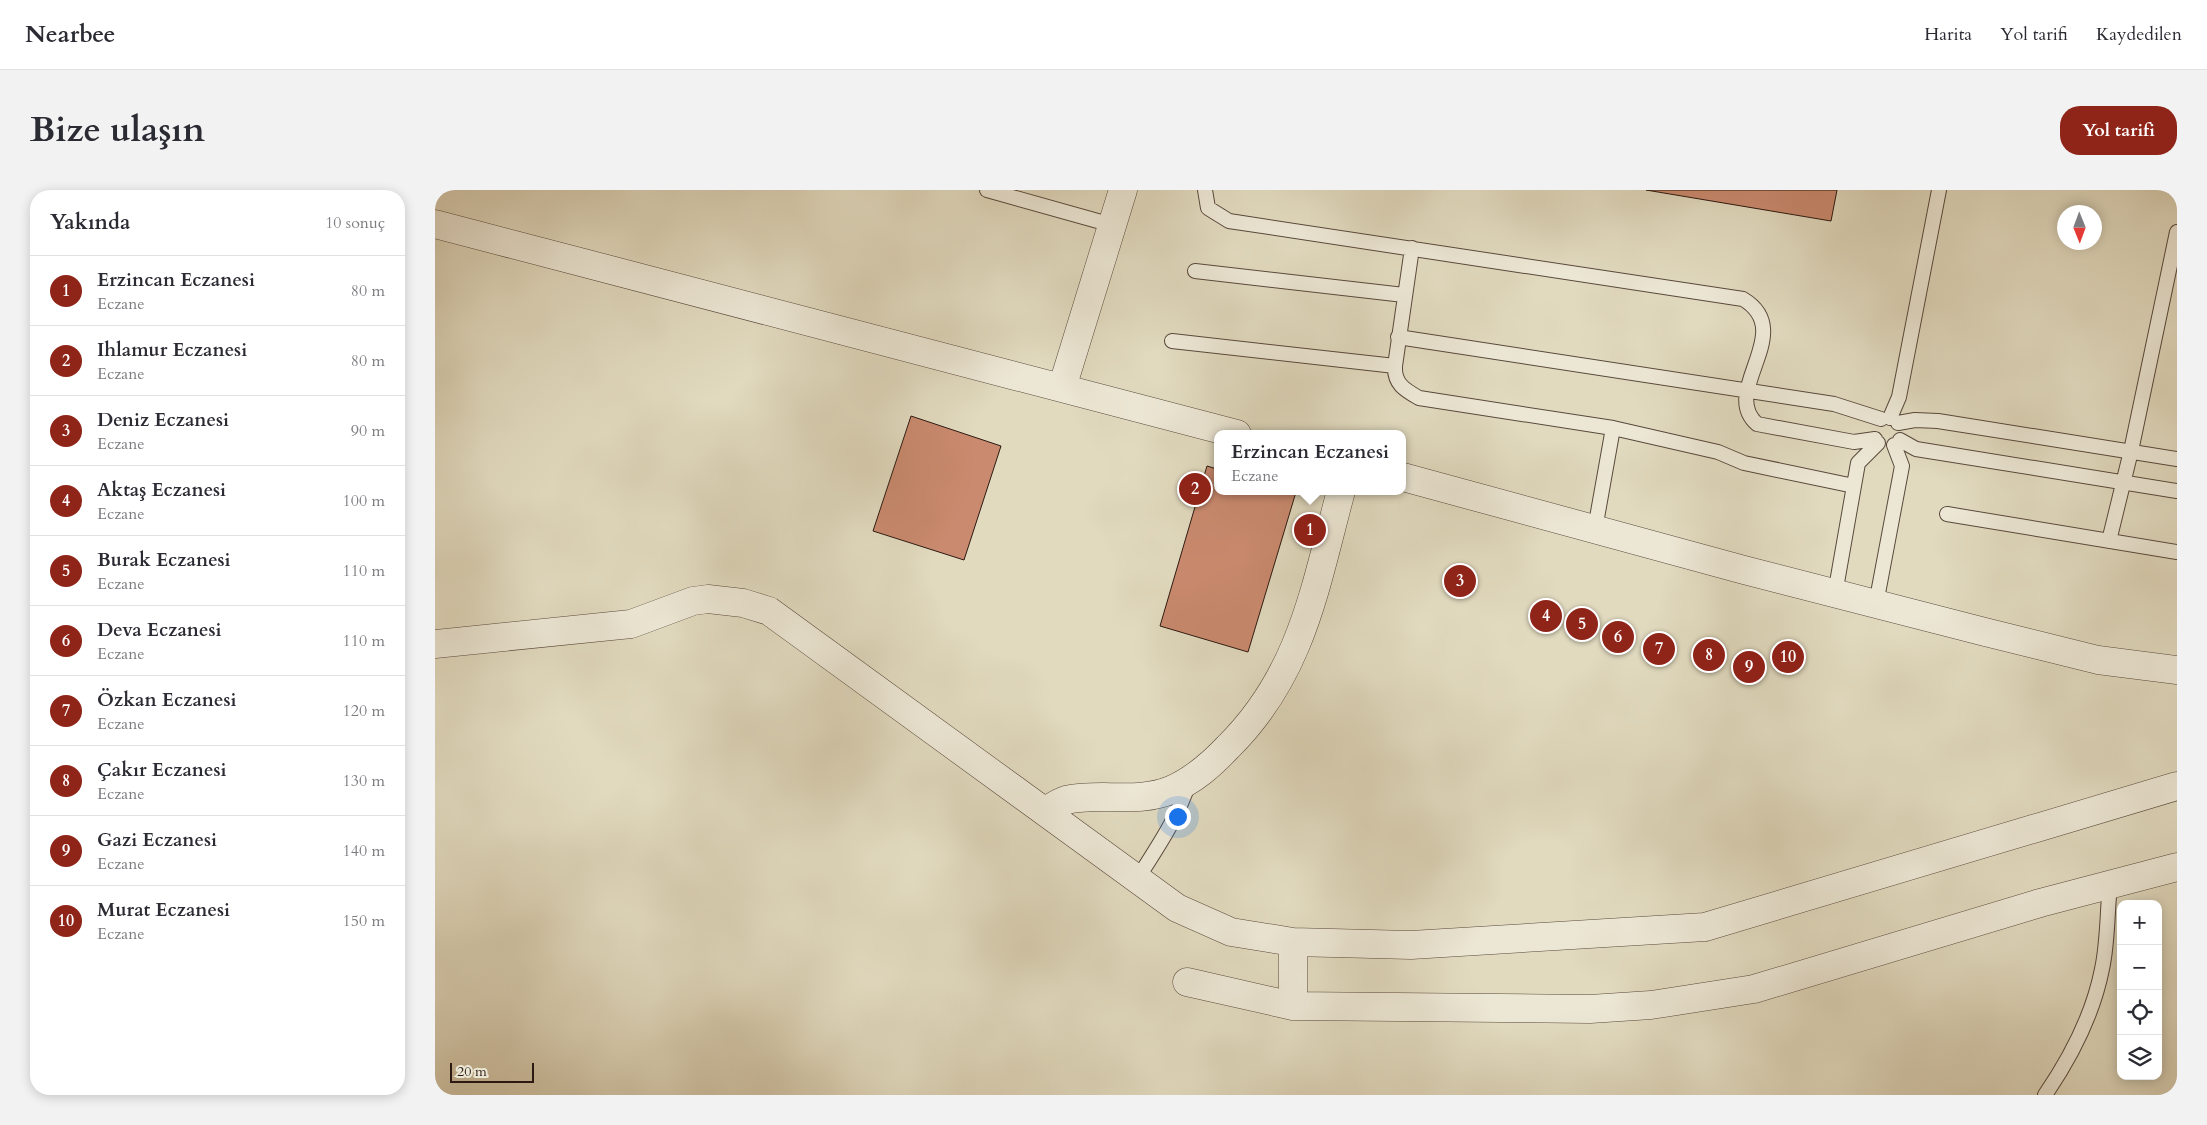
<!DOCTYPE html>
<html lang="tr">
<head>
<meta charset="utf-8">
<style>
  :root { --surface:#fff; --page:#f2f2f3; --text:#2b2b33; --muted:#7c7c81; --line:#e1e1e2; --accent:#8f2418 }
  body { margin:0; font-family:Cardo,serif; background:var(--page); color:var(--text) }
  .controls { position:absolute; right:15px; bottom:15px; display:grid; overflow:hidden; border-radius:10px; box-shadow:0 2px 12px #0003 }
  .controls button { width:45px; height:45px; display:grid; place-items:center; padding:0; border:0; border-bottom:1px solid var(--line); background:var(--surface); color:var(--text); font:25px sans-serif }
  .compass { position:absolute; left:1622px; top:15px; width:45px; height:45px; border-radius:50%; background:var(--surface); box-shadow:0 2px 12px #0003; rotate:179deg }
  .scale { position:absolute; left:15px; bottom:12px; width:84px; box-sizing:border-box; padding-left:5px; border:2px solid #2c1911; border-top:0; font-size:14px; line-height:18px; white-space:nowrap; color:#2c1911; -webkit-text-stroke:4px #ece7d5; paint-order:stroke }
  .you { position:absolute; left:742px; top:626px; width:18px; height:18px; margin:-12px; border:4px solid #fff; border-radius:50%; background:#1a73e8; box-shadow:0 0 0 8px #1a73e833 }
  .badge { display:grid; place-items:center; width:32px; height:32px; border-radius:50%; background:var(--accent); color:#fff; font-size:16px; font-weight:700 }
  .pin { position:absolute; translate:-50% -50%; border:2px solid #fff; box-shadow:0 1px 5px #0006 }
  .popup { position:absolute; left:779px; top:240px; width:192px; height:65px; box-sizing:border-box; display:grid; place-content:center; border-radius:10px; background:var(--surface); filter:drop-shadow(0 1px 4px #0005); font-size:16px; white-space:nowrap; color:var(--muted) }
  .popup b { font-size:19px; color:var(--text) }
  .popup::after { content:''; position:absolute; left:50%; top:100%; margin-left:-10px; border:10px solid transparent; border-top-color:var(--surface) }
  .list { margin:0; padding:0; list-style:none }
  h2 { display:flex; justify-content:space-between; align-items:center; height:65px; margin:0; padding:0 20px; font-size:21px }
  h2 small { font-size:16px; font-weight:400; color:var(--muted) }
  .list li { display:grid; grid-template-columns:32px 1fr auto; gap:15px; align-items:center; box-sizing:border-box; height:70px; padding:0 20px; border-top:1px solid var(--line) }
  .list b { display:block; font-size:19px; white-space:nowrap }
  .list p { margin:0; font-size:16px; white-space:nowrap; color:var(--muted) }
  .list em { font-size:16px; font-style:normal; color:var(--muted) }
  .icon { flex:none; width:28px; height:28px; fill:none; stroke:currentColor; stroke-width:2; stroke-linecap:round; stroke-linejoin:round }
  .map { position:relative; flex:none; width:1742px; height:905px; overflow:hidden; border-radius:20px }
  header { display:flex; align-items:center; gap:30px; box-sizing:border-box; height:70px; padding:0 25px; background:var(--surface); border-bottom:1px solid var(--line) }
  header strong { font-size:24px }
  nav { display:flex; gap:28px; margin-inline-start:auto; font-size:18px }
  .intro { display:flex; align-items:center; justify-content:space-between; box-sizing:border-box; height:120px; padding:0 30px }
  h1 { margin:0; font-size:35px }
  .button { padding:12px 22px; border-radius:20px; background:var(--accent); color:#fff; font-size:18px; font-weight:700 }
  main { display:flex; gap:30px; padding:0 30px }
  aside { flex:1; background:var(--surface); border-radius:20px; box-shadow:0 2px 12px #0003 }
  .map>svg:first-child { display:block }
  .building { fill:#ca8a6f; stroke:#2c1911 }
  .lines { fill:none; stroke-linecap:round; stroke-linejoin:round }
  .service-casing { stroke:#59493c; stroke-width:16 }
  .minor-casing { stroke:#59493c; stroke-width:29 }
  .service { stroke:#ece7d5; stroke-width:14 }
  .minor { stroke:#ece7d5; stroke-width:28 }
</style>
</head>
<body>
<header>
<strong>Nearbee</strong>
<nav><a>Harita</a><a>Yol tarifi</a><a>Kaydedilen</a></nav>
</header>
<div class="intro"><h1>Bize ulaşın</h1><a class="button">Yol tarifi</a></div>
<main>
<aside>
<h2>Yakında<small>10 sonuç</small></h2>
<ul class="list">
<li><span class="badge">1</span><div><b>Erzincan Eczanesi</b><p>Eczane</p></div><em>80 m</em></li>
<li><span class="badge">2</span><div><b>Ihlamur Eczanesi</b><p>Eczane</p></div><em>80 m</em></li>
<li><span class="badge">3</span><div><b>Deniz Eczanesi</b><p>Eczane</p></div><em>90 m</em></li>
<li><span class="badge">4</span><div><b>Aktaş Eczanesi</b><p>Eczane</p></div><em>100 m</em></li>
<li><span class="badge">5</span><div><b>Burak Eczanesi</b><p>Eczane</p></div><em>110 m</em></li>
<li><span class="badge">6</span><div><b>Deva Eczanesi</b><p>Eczane</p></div><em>110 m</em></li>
<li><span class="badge">7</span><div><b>Özkan Eczanesi</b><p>Eczane</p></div><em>120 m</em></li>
<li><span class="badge">8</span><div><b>Çakır Eczanesi</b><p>Eczane</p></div><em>130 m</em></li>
<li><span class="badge">9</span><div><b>Gazi Eczanesi</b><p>Eczane</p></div><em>140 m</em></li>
<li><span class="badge">10</span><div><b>Murat Eczanesi</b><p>Eczane</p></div><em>150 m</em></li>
</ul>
</aside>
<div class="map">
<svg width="1742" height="905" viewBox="0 0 1742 905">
  <rect width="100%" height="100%" fill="#e1dabf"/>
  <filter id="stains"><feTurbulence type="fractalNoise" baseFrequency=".004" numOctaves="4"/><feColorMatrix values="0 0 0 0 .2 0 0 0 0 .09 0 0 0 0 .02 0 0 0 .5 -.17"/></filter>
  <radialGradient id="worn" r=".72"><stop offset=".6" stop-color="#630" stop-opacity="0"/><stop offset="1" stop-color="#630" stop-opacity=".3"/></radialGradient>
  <path class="building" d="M1211,0H1402L1396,31Z
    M476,226L566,256L529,370L438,341Z
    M772,276L782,279V301L861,302L813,462L725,436Z"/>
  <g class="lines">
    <g class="service-casing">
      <path id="service" d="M552,0L677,35
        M770,0L773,18L794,31L1308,109C1363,142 1284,201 1322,234L1419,252L1440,249
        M977,58L960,176C959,194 970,200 984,208L1178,238L1283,262L1309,273L1419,296
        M760,81L969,105
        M963,147L1399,214L1446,229
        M737,151L960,176
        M1455,228L1464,207L1504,0
        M1463,233L1480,230L1503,231L1742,269
        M1465,250L1481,259L1742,301
        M1512,324L1742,362
        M1160,339L1178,238
        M1674,351L1696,261L1742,42
        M1400,404L1423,273L1443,253
        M1441,414L1467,276L1459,255
        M701,691C721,659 743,628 754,592
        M1610,905C1636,867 1658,825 1667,779C1673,752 1672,722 1675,695"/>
    </g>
    <g class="minor-casing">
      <path id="minor" d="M0,34L802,244
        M627,198L688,0
        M968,287L1309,380L1550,442L1663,470L1742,480
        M0,454L196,434L258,411L273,409L308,413L334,421L742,718L796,742L858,752L976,755L1270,737L1742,596
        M611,621C617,617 624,612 631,610C666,602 702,614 736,600C759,590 776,575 793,557C867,484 880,397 906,301
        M752,792L858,816L1155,819L1216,815L1319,799L1605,713L1742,677
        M858,816V752"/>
    </g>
    <use href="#service" class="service"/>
    <use href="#minor" class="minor"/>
  </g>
  <rect width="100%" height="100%" filter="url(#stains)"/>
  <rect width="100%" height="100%" fill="url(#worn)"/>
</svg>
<div class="controls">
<button>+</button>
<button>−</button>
<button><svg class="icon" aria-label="locate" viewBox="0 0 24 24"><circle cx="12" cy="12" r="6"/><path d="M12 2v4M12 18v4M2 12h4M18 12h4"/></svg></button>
<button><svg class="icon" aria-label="layers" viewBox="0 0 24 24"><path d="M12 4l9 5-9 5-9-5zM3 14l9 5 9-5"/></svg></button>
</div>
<svg class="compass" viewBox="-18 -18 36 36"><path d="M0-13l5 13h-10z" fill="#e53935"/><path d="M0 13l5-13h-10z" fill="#7c7c81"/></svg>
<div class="scale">20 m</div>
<div class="you"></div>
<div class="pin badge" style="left:875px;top:340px">1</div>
<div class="popup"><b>Erzincan Eczanesi</b>Eczane</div>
<div class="pin badge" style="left:760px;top:299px">2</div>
<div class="pin badge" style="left:1025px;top:391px">3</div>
<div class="pin badge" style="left:1111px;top:426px">4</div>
<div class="pin badge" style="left:1147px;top:434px">5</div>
<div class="pin badge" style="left:1183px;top:447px">6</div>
<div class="pin badge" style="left:1224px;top:459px">7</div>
<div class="pin badge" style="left:1274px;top:465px">8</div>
<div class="pin badge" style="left:1314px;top:477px">9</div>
<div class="pin badge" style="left:1353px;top:467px">10</div>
</div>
</main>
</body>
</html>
